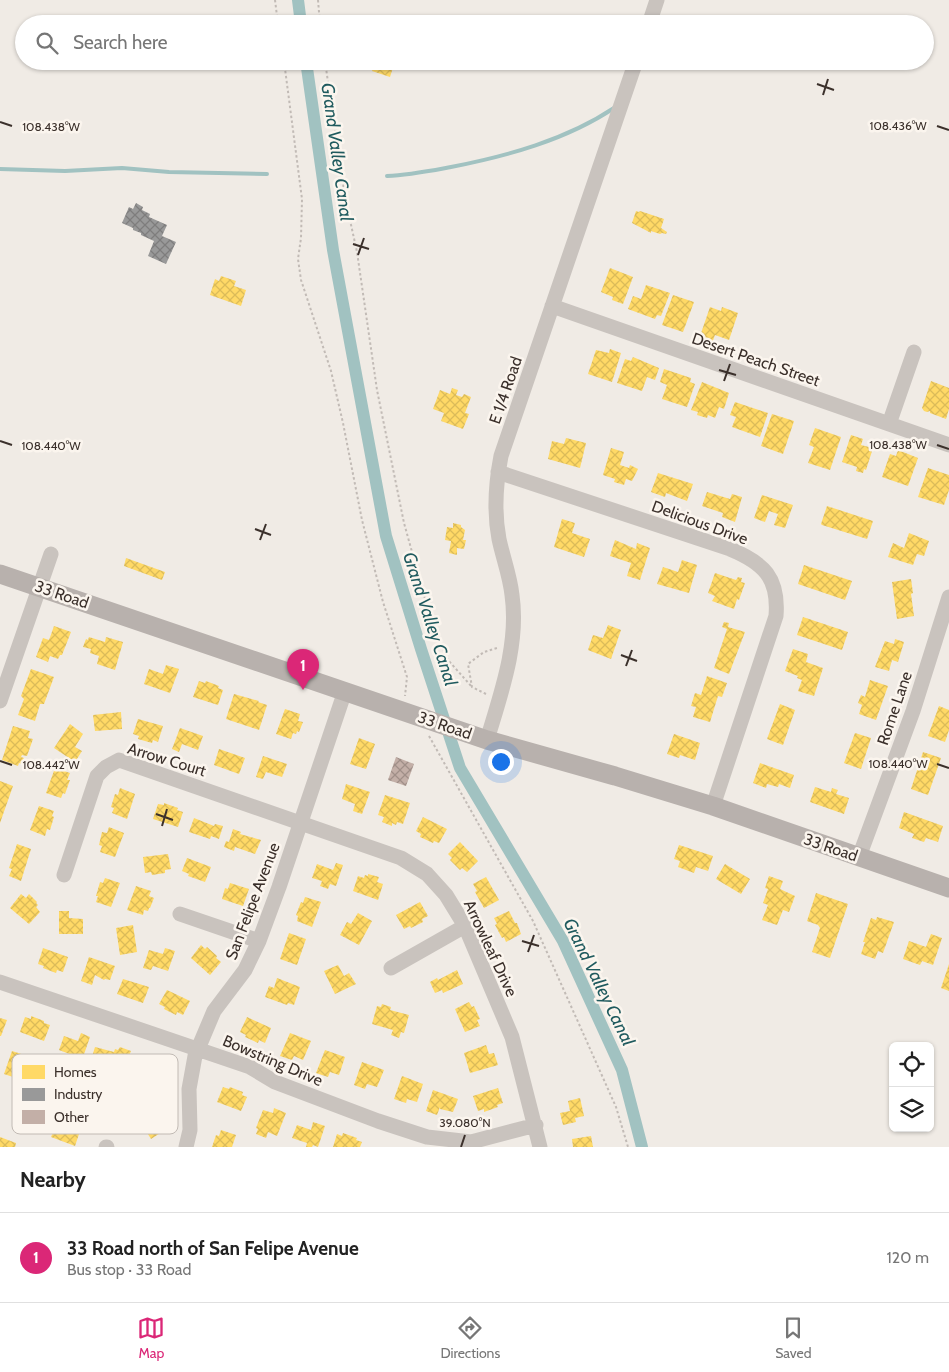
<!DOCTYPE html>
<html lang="en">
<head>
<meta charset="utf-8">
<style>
  :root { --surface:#fff; --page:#f2f2f2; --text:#222; --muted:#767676; --line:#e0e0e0; --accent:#db2777 }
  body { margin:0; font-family:Cabin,sans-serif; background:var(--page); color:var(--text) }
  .controls { position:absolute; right:15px; bottom:15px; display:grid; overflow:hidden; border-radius:8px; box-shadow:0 1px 4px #0004 }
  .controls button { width:45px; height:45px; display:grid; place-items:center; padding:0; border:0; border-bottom:1px solid var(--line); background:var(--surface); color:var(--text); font:25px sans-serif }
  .you { position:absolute; left:500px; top:761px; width:18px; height:18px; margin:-12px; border:4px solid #fff; border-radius:50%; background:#1a73e8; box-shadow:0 0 0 8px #1a73e833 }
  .badge { display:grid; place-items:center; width:32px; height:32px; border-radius:50%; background:var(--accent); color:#fff; font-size:16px; font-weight:700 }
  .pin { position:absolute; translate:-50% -41px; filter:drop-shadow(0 1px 2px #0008) }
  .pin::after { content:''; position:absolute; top:26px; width:18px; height:15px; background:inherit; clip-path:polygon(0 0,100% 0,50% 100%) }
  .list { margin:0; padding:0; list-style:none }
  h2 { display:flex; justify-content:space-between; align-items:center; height:65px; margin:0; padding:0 20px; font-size:21px }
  h2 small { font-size:16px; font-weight:400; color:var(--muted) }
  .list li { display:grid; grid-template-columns:32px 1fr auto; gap:15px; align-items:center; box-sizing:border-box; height:90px; padding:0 20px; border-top:1px solid var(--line) }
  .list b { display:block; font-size:19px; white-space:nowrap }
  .list p { margin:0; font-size:16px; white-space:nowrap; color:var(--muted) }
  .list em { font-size:16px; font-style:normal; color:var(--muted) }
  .icon { flex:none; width:28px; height:28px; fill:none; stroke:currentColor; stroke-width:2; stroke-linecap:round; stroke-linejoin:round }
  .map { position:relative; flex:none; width:949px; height:1147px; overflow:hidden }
  .search { position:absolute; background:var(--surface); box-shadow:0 1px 4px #0004; left:15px; right:15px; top:15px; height:55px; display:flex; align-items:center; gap:12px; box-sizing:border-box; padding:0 18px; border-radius:28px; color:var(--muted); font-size:19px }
  .sheet { height:155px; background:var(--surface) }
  nav { display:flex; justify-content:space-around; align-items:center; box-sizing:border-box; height:70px; border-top:1px solid var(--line); background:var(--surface); font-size:14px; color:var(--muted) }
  nav a { display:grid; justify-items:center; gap:2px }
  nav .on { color:var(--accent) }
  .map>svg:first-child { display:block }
  .homes { fill:url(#homes-cross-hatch) }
  .industry { fill:url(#industry-cross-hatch) }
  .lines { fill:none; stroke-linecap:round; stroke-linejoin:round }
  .stream { stroke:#a1c2c1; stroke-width:4 }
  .canal { stroke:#a1c2c1; stroke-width:12 }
  .building { fill:url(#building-cross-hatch) }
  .path { stroke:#c2bbb6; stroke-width:2; stroke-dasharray:2.5 2.5; stroke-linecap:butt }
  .minor { stroke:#c9c3be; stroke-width:15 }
  .major { stroke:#b8b1ad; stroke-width:19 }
  .ticks { fill:none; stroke:#3b302b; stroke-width:2 }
  .labels { text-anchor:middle; stroke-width:5; stroke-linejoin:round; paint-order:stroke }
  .street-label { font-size:16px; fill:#3b302b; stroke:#fbf5ee }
  .water-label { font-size:18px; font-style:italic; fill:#1f5a5e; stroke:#fbf5ee }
  .key { fill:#fbf5ee; stroke:#c1bab4; stroke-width:1 }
  .key-label { font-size:14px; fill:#3b302b }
  .ticks-label { font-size:12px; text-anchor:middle; fill:#3b302b; stroke:#fbf5ee; stroke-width:5; stroke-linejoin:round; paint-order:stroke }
</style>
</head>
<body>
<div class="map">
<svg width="949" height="1147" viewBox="0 0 949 1147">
  <defs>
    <pattern id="homes-cross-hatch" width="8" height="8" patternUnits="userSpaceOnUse" patternTransform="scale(1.25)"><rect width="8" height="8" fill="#ffd966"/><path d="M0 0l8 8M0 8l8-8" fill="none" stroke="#dbbb59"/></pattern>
    <pattern id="industry-cross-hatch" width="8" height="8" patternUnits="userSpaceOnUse" patternTransform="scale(1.25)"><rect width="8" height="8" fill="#999"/><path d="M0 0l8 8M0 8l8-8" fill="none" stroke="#7e7d7d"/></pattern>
    <pattern id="building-cross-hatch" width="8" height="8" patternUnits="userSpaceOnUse" patternTransform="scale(1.25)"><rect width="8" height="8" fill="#c3afa7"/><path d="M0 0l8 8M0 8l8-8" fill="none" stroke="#a08f88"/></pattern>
  </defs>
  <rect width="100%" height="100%" fill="#f0ebe5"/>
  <path class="homes" d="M375,61H395L390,77L372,71Z
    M636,211L639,212L640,211L664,219L661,228L667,232L666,234L662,233L660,234L651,231V233L632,223Z
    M610,268L633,277L623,304L612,300L613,297L601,292Z
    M221,276L236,281L234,286L246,290L241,306L210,295L215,279L219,281Z
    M646,285L670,293L661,316L657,315L655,319L628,309L633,296L641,299Z
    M673,295L694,302L683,332L662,325Z
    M710,307L721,311L722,307L738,313L729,340L715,335L712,343L699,339Z
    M610,349L621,353L612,382L588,374L596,350L609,353Z
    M633,357L659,368L655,380L647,377L642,391L617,383L625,359L631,361Z
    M664,369L691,378L690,382L695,384L687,407L662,399L667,385L660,382Z
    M931,381L949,388V409L946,419L930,413V411L927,412L924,411L922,408Z
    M702,382L729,393L724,409L719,407L715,418L708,415L707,418L697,415L698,412L691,410Z
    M452,388L458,390L456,395L462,397L464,394L471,397L465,413L469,414L463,429L441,421L444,413L433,409L440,390L450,394Z
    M735,402L768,413L760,437L732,427L736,417L730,415Z
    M772,414L794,421L783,454L761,446Z
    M815,428L841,437L830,470L808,463L814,447L809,445Z
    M851,435L863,439L861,445L873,448L866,470L864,469L863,473L856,471L857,467L842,462Z
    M566,438L586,443L580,468L548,459L552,441L564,444Z
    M611,448L624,452L620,465L629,468L630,465L638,469L632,481L626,479L624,485L614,482L615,479L603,475Z
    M898,450L918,458L908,486L882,477L890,454L896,456Z
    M928,468L949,475V490L944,505L918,497Z
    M658,473L693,484L687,501L666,493L665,497L651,492Z
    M707,492L730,499L732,494L742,497L735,522L722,517L723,513L702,506Z
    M762,495L793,505L785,528L774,525L778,514L769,511L765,522L754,518Z
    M827,506L873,521L867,539L822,525L821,524Z
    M562,519L575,523L572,533L590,539L584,557L554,547Z
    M453,523L461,525V527L465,530L463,540H466L464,549L457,548V555L449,553L451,541L445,540L447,527L453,528Z
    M909,533L929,541L924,556L917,554L913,565L888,557L893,543L904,548Z
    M615,540L636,549L637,543L650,548L640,580L627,576L631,563L610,556Z
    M126,558L165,572L162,580L124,566Z
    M682,560L697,565L689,593L657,584L663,567L678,572Z
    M804,565L852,581L845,600L798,584Z
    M715,573L736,580L738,577L742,578L741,582L745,583L739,600L737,599L734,609L712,601L715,596L708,593Z
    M911,579L913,593L911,594L914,616L897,619L892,582Z
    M803,617L848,632L842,650L797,635Z
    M724,622L729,623L728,627L745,632L729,674L714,668L727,629L722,627Z
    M608,625L621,630L611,659L588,650L593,635L603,638Z
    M54,626L71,632L62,655H60L58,659L50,656L48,662L36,657L43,638L49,640Z
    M89,637L105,642L106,637L123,642L115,670L97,664L99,656L90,653L91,649L83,647L86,639L88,640Z
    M895,639L904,642L898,662L892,660L889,671L875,667L885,641L894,644Z
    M793,649L808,654L806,662L823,668L814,696L798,691L802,680L797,678L798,676L785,671Z
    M166,665L179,669L170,693L144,684L149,669L163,674Z
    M31,669L54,677L44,704H40L35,721L18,715L24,699L21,696Z
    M707,676L727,683L722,697L718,696L710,722L693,717L696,707L691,706L695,693L701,695Z
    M870,680L888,686L876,720L859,714L862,705L858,703L861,695L865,697Z
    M199,681L205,683L206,681L219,686L218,688L223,690L218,705L193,697Z
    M234,694L259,701L258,702L267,705L259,730L226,719Z
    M780,704L795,710L783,745L767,739Z
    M939,706L949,710V730L945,742L928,736Z
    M285,709L300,714L298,721L303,722L299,732L297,731L296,734L293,733L291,739L276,734Z
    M121,712L122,729L95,731L93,715Z
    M138,719L163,726L158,742L153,740L152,743L138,739L139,736L133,734Z
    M70,724L83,734L75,747L82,751L75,762L54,748Z
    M13,726L30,731L28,738L33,739L27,756L22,755L21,757L24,758L22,764L19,763L18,766L2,760Z
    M180,728L203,736L198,750L182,744L179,752L172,749Z
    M855,733L871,738L861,769L844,763Z
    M674,734L700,743L695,760L680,755L679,758L667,754Z
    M359,738L375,744L366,769L350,764Z
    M219,749L245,758L239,774L214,765Z
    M923,752L941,758L928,795L911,789Z
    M263,756L287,764L282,777L266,772L263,779L256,777Z
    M760,763L794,775L790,788L779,784L778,787L767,784L766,788L753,783Z
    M55,768L70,773L67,780H70L65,794L63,793L61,798L46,793Z
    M0,781L13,786L0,823Z
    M346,784L370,792L362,814L353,811L355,804L342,799Z
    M815,787L831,792L832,788L838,790L836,794L849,798L844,814L810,802Z
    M120,788L135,794L127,819L112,813L114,808L111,807L115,794L118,795Z
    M385,795L410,803L403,824L397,822L396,825L392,823V826L382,822L384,817L378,815Z
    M164,803L178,808L177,810L183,812L178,827L153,819L158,804L164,805Z
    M39,806L54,811L52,816L54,817L50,830L47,829L45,836L30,830Z
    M904,812L943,826L938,842L926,838L924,842L912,838L914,834L899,828Z
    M423,817L447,829L439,843L434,841L433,843L420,837L421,834L416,831Z
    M194,818L214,826L215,824L223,826L219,839L211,836L210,839L189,832Z
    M109,827L124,833L115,857L100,852L102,846L99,845L102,832L107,833Z
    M233,829L241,832L240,834L261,840L255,854L235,847L234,851L224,847L226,841L229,842Z
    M460,842L478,861L467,872L462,868L460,870L450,860L452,858L448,854Z
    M17,844L31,849L21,881L9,876L12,869L9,868Z
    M679,845L713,856L708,871L696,867L694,873L678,867L680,861L674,859Z
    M168,854L171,869L165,870V873L152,875L151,872L145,873L143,857Z
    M187,858L211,867L205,882L188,876L189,874L182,871Z
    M336,863L343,865L336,886L330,884L328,889L320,886L322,881L312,878L317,864L333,870Z
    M725,864L750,879L741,894L716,879Z
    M368,874L379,877L377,882L383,884L378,900L353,891L358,876L364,878L365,875L368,876Z
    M769,876L783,881L780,889L795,896L789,912L783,910L777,925L762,920L768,905L763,903L768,889L765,888Z
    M486,877L499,900L484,908L475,892L477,891L473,884Z
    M105,878L120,883L111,907L96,902L98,896H96L100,882L103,883Z
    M230,883L249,889L243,906L222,899L225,888L228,889Z
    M136,886L151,891L149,896L154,898L150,908H149L148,911L144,910L143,915L127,910Z
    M816,893L848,904L830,958L812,952L820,928L818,925L807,921Z
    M21,894L26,898L29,894L37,902L36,903L38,905L36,907L40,912L29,924L10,908Z
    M305,897L321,902L312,927L297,921L298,916L296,915L301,902L303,903Z
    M420,902L428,916L422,919L423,922L411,928L410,926L404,929L396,915Z
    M59,911H69V918L83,919V934H59Z
    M509,911L515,923H517L521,934L506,942L504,937L502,938L495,925L497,924L494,918Z
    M358,913L372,921L359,945L340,935L347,922L351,924Z
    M877,917L894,922L883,953L878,951L875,959L861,954L865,942H863L871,918L876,920Z
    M133,925L137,952L120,955L116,928Z
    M289,933L306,939L297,965L280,959Z
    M931,934L942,938L933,965L922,961L920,965L903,959L909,941L926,947Z
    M201,945L205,949L207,947L217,956L216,958L221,962L210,975L191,958Z
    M43,948L68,957L63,972L57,970L56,973L43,968L44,966L38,964Z
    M165,948L175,951L168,971L153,966L151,970L143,968L149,950L163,954Z
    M89,957L115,966L110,980L105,979L104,980L95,975L92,985L81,981Z
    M949,964V991L941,988Z
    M338,965L344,976L349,973L356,984L335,994L324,971Z
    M457,970L463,984L443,993L442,990L435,993L430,982L437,978L438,980Z
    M277,978L300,987L294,1005L288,1003L287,1005L265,997L269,986L274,988Z
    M123,979L149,987L143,1003L117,994Z
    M167,990L190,1001L183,1015L177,1012L176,1015L164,1009L165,1007L159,1004Z
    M469,1002L472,1007L474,1006L480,1019L477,1020L480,1026L465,1032L455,1009Z
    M382,1004L391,1007L390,1010L409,1015L404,1033L401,1032L399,1038L391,1035L393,1030L372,1024L377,1006L381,1007Z
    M31,1016L44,1021V1023L50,1025L44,1041L20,1032L25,1017L31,1019Z
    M247,1017L271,1028L265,1043L259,1040L258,1043L245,1037L246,1035L240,1032Z
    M0,1018L7,1020L1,1036H0Z
    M81,1033L90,1037L81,1063L70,1059L72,1055L59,1050L64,1036L78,1041Z
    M290,1033L311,1041L303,1060L294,1056L292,1060L280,1056Z
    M486,1045L489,1054L494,1053L498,1065L470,1073L464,1053Z
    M95,1047L114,1052L115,1049L118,1050L120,1047L131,1051L122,1073L108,1067L106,1072L95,1068L97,1062L91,1060Z
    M325,1050L345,1057L339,1075L330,1072L328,1077L316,1073Z
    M12,1051L34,1058L28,1077L17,1073L16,1078L4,1074Z
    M362,1062L384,1070L377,1087L367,1084L365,1089L354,1085Z
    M402,1076L423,1084L417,1102L407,1099L406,1103L394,1099Z
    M223,1087L229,1089L230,1087L243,1092L242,1095L247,1097L241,1111L217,1102Z
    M498,1088L503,1103L497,1105L498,1107L484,1112V1109L478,1111L473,1096Z
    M433,1090L458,1099L453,1112L440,1109V1107L437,1115L426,1111Z
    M580,1098L584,1116L575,1118L576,1122L563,1125L560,1113L570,1111L568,1101Z
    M158,1102L167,1115L158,1120L159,1121L157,1123L162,1132L151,1139L136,1115Z
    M274,1108L286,1113L277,1136L268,1132L266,1138L256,1134L258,1129L256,1128L263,1110L273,1113Z
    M54,1116L77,1123L76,1129L73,1132L79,1134L75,1146L51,1137L55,1128L51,1126Z
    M313,1122L325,1126L318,1147L313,1145L312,1147H306L307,1143L292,1138L297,1125L311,1130Z
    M221,1130L236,1135L232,1147H212L216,1135L219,1136Z
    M343,1133L357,1138L356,1140L362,1142L360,1147H333L337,1134L342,1136Z
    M591,1136L593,1147H573L572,1139Z
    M0,1137L16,1143L15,1147H0Z"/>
  <path class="industry" d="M136,203L143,207L142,210L150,214L149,217L167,225L162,236L176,242L166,264L148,256L154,241L141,235V233L133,230V228L122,223L129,207L133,209Z"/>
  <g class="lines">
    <path class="stream" d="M0,169L65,171L122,168L169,172L267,174
      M387,176C409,175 429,171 451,167C507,156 566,140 614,108"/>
    <path class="canal" d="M298,0L301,24
      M306,61L333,250L386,536L421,649L460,768L563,941L622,1070L642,1147"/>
  </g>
  <path class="building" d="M396,757L414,764L406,786L388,780Z"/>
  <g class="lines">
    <path class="path" d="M275,0L278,24
      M318,0L320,24
      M284,61L302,199L301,238L298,259L301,280L331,371L343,423L362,520L383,602L407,677L405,696
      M325,61L339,159L346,202L357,252L377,390L404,523L430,617L448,660L472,687
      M486,694L472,687L468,664L484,652L497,648
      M429,736L533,921L616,1107L628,1147"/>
    <path class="minor" d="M649,24L657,0
      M552,306L949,445
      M889,424L914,352
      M498,472L730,549C764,563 779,578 776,616L713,806
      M0,701L51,554
      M487,740C501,693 519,644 512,595C510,576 503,558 499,539C494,513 496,482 501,456L636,61
      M859,857L913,711L949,597
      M64,875L97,776L106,767L119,760L401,858L427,874L446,895L465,926L512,1037L540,1147
      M180,914L259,941
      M391,968L465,926
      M0,982L250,1067L275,1082L378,1121L427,1137L471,1142L536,1125
      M106,1147H107
      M186,1147L190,1130L189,1089L195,1056L214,1011L245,970L259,941L279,887L345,691"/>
    <path class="major" d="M0,574L487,740L615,776L713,806L949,888"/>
  </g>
  <path class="ticks" d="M817,84L834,90M823,95L828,79M0,122L12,126M937,126L949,130M353,244L369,249M358,255L364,238M719,370L736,375M724,381L730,364M0,441L12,445M937,445L949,449M255,529L271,535M260,540L266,524M621,655L637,661M626,666L632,650M0,761L12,765M937,764L949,768M156,814L173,820M162,826L167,809M522,941L539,946M528,952L534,935M461,1147L465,1135"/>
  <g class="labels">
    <g class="street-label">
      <text transform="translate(756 359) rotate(19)" y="6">Desert Peach Street</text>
      <text transform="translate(505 390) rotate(-71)" y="6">E 1/4 Road</text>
      <text transform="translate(700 522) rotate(20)" y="6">Delicious Drive</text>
      <text transform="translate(62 594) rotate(19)" y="6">33 Road</text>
      <text transform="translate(894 708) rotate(-71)" y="6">Rome Lane</text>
      <text transform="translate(445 725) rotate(19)" y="6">33 Road</text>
      <text transform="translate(167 759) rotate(17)" y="6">Arrow Court</text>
      <text transform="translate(831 847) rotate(19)" y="6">33 Road</text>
      <text transform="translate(252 901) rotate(-69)" y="6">San Felipe Avenue</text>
      <text transform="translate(491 948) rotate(65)" y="6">Arrowleaf Drive</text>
      <text transform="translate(273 1060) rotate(23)" y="6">Bowstring Drive</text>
    </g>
    <g class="water-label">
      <text transform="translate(337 152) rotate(82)" y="6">Grand Valley Canal</text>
      <text transform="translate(430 619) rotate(72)" y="6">Grand Valley Canal</text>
      <text transform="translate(599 982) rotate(64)" y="6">Grand Valley Canal</text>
    </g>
  </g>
  <rect x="12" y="1054" width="166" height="80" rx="8" class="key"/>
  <rect x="22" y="1065" width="23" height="14" fill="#ffd966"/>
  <rect x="22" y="1088" width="23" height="13" fill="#999"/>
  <rect x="22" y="1110" width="23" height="14" fill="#c3afa7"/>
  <g class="key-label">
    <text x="54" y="1077">Homes</text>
    <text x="54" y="1099">Industry</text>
    <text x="54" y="1122">Other</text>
  </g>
  <g class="ticks-label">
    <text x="898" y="130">108.436°W</text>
    <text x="51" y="131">108.438°W</text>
    <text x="898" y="449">108.438°W</text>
    <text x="51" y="450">108.440°W</text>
    <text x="898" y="768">108.440°W</text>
    <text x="51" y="769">108.442°W</text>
    <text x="465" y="1127">39.080°N</text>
  </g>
</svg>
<div class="controls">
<button><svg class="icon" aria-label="locate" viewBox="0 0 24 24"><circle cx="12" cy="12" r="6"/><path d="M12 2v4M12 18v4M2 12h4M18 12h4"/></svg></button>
<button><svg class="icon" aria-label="layers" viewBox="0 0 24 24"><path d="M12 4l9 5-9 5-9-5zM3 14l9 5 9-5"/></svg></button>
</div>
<div class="you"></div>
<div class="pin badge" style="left:303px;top:690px">1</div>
<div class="search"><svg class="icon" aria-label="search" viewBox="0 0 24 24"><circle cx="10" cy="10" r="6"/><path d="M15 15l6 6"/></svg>Search here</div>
</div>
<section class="sheet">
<h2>Nearby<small></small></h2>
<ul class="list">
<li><span class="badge">1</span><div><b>33 Road north of San Felipe Avenue</b><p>Bus stop · 33 Road</p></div><em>120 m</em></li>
</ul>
</section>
<nav>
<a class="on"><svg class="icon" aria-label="map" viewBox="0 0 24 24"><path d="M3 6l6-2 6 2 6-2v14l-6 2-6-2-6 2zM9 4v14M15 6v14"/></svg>Map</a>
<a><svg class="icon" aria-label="directions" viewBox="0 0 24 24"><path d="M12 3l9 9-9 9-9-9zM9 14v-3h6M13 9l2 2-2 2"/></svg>Directions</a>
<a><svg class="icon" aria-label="saved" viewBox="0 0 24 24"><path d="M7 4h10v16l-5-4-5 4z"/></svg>Saved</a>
</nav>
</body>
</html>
